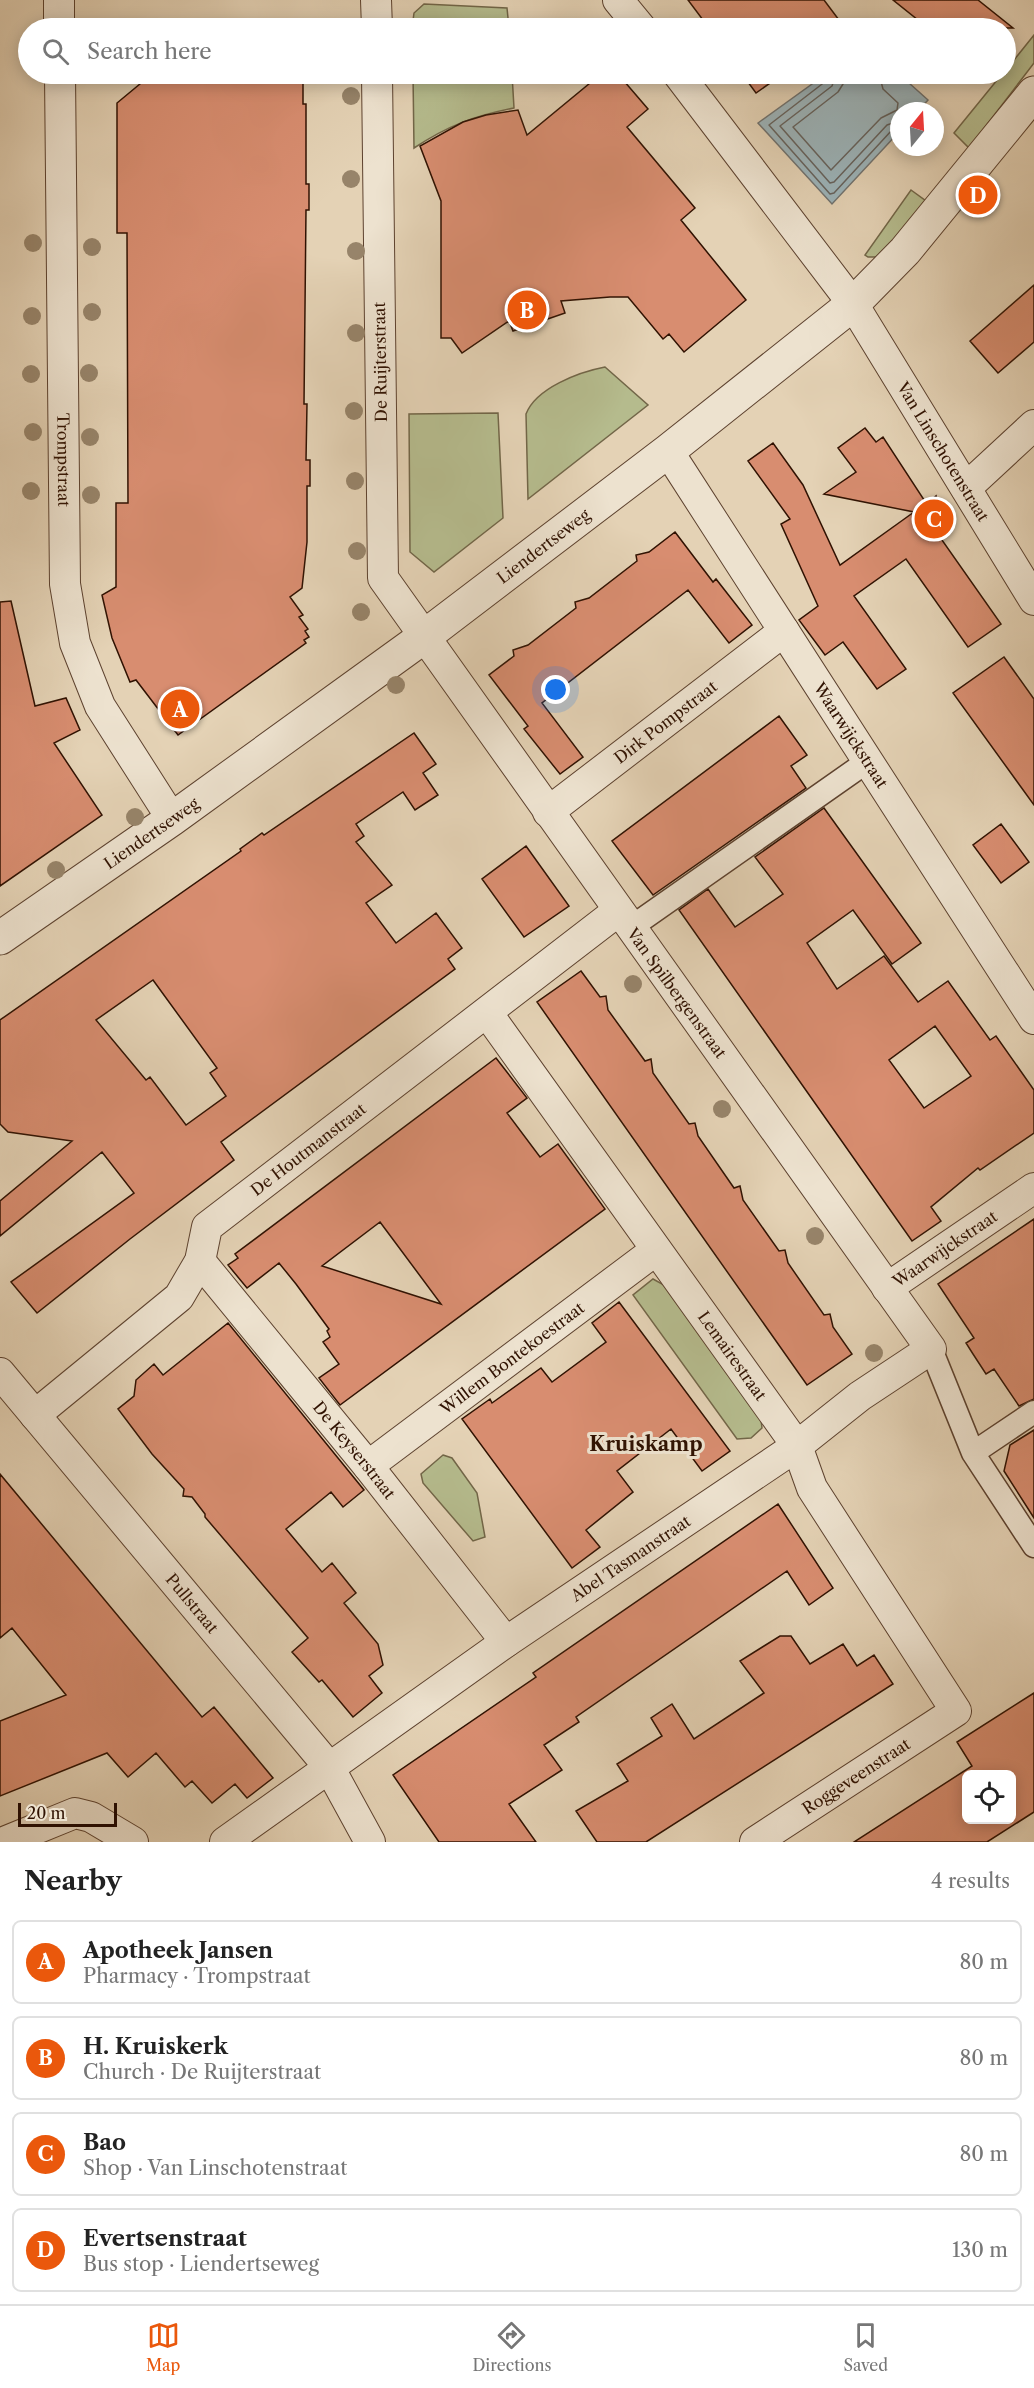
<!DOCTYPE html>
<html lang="en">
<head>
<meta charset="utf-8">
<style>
  :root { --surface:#fff; --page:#f6f6f6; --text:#222; --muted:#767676; --line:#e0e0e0; --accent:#ea580c }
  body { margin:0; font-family:"Libre Caslon Text",serif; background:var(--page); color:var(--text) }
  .controls { position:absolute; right:18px; bottom:18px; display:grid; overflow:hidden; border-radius:9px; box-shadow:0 3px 15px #0003 }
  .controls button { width:54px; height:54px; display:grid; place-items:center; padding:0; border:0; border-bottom:2px solid var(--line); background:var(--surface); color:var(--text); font:30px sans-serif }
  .compass { position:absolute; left:890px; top:102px; width:54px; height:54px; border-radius:50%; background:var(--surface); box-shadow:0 3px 15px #0003; rotate:18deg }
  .scale { position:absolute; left:18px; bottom:15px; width:99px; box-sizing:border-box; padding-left:6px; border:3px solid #301202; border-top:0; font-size:16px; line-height:21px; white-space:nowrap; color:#301202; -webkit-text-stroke:4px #ede2cf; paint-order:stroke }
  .you { position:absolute; left:556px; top:690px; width:21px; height:21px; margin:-15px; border:4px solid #fff; border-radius:50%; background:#1a73e8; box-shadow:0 0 0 9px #1a73e833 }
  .badge { display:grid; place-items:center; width:39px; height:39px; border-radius:50%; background:var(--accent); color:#fff; font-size:20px; font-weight:700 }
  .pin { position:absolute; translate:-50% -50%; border:3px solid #fff; box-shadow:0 2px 6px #0006 }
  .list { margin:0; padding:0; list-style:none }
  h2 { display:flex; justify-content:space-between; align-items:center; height:78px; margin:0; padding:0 24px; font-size:26px }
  h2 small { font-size:20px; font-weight:400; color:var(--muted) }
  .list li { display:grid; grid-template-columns:39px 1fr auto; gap:18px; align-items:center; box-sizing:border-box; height:84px; margin:0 12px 12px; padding:0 12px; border:2px solid var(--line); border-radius:9px }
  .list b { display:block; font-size:22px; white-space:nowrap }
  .list p { margin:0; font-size:20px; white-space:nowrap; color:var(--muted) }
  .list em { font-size:20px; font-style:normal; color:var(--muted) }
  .icon { flex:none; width:33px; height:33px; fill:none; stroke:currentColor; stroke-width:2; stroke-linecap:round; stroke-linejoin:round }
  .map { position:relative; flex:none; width:1034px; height:1842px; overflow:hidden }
  .search { position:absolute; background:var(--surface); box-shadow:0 3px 15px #0003; left:18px; right:18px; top:18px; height:66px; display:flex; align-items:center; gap:15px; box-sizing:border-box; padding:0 21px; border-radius:33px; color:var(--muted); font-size:22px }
  .sheet { height:462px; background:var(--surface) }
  nav { display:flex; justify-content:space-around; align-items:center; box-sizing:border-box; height:84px; border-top:2px solid var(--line); background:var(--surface); font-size:16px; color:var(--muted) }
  nav a { display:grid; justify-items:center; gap:3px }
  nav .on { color:var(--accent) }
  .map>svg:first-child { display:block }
  .green { fill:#b5bb8d; stroke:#726648; stroke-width:1.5 }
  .water { fill:#9cb4ba; stroke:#717370; stroke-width:1.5 }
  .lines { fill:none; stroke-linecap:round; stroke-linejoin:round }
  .shore { stroke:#66635e; stroke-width:1.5 }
  .building { fill:#d88d70; stroke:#301202; stroke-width:1.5; fill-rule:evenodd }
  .pedestrian-casing { stroke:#5d422f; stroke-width:25 }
  .minor-casing { stroke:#5d422f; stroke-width:32 }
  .tertiary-casing { stroke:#5d422f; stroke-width:35 }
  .pedestrian { stroke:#ede2cf; stroke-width:22 }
  .minor { stroke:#ede2cf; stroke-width:30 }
  .tertiary { stroke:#ede2cf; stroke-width:33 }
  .tree { fill:#97846a }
  .labels { text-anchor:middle; stroke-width:6; stroke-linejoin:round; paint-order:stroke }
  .street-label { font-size:16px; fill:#301202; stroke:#ede2cf }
  .quarter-label { font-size:20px; font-weight:bold; fill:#301202; stroke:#ede2cf }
</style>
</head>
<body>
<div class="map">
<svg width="1034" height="1842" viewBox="0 0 1034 1842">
  <rect width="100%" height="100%" fill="#e4d2b5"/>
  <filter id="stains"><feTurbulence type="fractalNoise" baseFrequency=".00333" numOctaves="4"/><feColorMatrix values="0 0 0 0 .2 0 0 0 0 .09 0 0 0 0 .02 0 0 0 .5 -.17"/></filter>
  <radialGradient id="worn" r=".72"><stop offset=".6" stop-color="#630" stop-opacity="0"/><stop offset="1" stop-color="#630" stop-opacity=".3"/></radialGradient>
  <path class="green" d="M424,4L507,8L509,28H412L414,13Z
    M1034,35V63L969,148L954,133L1002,74H1006V70Z
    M413,74H512L514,108C474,116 449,125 414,148Z
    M911,190L926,201L879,257H868L865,255Z
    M605,367L648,405L528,499L526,414C536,388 579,372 605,367Z
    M498,413L503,518L434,572L410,552L409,414Z
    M653,1279L664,1285L761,1420L762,1428L751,1438L737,1439L633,1295Z
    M443,1455L452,1458L477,1493L485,1537L473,1541L423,1483L421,1474Z"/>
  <path class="water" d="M826,74H899L928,100L918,111H899V132L832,204L758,123Z"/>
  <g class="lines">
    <path class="shore" d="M828,74L826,81L769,125L830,194L834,193L892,130L899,128
      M836,74L832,86L780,126L830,183L834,182L887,125L899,121
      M845,74L843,84L838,92L793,127L831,170L881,118L897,110L898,103L883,89L879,74"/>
  </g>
  <path class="building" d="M688,0H824L845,28H709Z
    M893,0H978L1013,28H928Z
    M152,74H303V104H306V184H309V210H306L304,404H307L306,460H310V486H307V542L302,588L290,597L303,615L299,617L308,629L305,631L309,637L304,640L306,643L178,735L136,680L130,682L112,638L102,595L116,587V503H128L127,233H117V103Z
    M601,74H618L648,109L627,127L695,208L681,220L746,300L684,352L669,334L663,339L628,297H610L561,301L565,313L513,331L509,321L462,353L451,338H441V201L420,146L463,122L486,115L518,110L527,135Z
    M742,74H783L756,93Z
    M1034,285V342L998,373L970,341Z
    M865,428L876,442L883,437L926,503L936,496V512L947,526L937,533L1001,624L968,647L906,559L854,596L906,669L877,689L843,642L825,655L799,620L818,606L781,524L790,519L748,461L773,443L803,485L840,565L914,512L824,494L856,472L838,448Z
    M675,532L713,582L716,579L752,625L729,643L688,590L542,703L583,757L560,774L524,729L528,726L489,675L514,656L513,650L528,645L576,608L575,602L589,598L637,561L636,555L649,552Z
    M11,601L35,706L66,698L80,730L54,743L102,815L0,886V602Z
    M1004,657L1034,699V805L953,693Z
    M779,716L807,755L791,766L806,788L653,895L612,841Z
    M414,733L436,764L423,773L438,795L415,810L403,792L356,824L364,836L356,842L392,885L366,903L396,943L436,913L462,948L448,959L455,969L221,1142L234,1160L130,1239L37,1313L11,1282L134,1193L102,1152L0,1236V1201L72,1141L8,1132L0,1124V1020L241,851L240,849L262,833L264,835ZM153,980L217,1068L210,1073L226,1096L186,1125L150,1077L146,1080L96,1020Z
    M824,808L921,943L892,964L853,910L807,943L837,989L884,956L918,1002L948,981L990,1040L996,1036L1034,1090V1133L980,1170L978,1168L931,1207L941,1221L912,1241L679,910L708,889L735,927L783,894L755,857ZM935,1026L971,1076L924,1108L889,1060Z
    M1001,824L1029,862L1001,883L973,845Z
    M526,846L569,906L524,937L482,879Z
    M581,971L600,997L606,996L608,1010L645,1061L651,1059L653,1073L689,1124L695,1123L698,1136L734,1188L740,1186L743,1200L779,1251L785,1250L788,1263L824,1315L830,1314L833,1327L852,1354L807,1385L537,1002Z
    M496,1058L527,1098L507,1113L540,1157L558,1144L605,1209L340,1405L319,1378L339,1364L323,1342L330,1337L327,1331L329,1329L296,1284L279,1263L247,1288L228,1265L238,1258L235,1254ZM380,1222L441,1304L322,1266Z
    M1034,1219V1399L1019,1406L994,1369L986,1374L973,1354L966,1343L974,1338L938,1284Z
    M619,1302L730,1451L702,1471L671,1429L617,1471L633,1492L586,1530L600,1547L572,1568L462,1419L490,1399L492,1403L541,1368L552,1382L606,1342L592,1323Z
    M228,1323L364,1490L343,1507L331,1492L286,1529L322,1572L332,1563L356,1593L344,1603L378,1644L383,1665L369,1676L382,1693L353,1717L322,1680L319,1682L292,1652L308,1638L205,1517V1514L192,1497L183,1496L184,1489L152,1454L118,1409L134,1396L136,1380L154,1364L163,1375Z
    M1034,1430V1518L1004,1471L1010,1445Z
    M0,1474L202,1717L214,1707L273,1778L247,1798L235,1784L212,1803L192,1781L185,1787L156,1753L128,1777L107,1753L0,1796V1721L66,1695L12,1628L0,1638Z
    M778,1504L833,1588L809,1605L787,1571L576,1717L579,1722L544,1745L562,1770L509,1804L536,1842H439L393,1775L536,1677L533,1673Z
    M780,1636H791L810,1664L843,1644L857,1666L874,1655L893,1684L646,1842H597L576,1811L628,1781L617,1764L662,1736L651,1718L672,1704L694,1739L764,1693L740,1661Z
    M1034,1693V1812L987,1842H854L972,1766L957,1742ZM966,1774H1011V1820H966Z"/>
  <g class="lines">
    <g class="pedestrian-casing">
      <path id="pedestrian" d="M630,928L868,761
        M931,1349L973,1453L1034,1546
        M973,1453L1034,1412"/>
    </g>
    <g class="minor-casing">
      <g id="minor">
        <path d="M59,0V28"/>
        <path d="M376,0L377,28"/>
        <path d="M618,0L641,28"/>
        <path id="s1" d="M60,74L65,584L75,643L100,706L172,819"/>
        <path id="s2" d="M678,74L853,304L1034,600"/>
        <path id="s3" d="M668,451L1034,1019"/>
        <path d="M966,488L1034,425"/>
        <path id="s4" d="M548,812L784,631"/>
        <path id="s5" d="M488,1014L797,1446L812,1488L956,1711L755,1842"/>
        <path id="s6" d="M200,1261L368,1466L506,1642"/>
        <path id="s7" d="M887,1288L1034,1188"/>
        <path id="s8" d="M0,1373L329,1767L370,1842"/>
        <path id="s9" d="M35,1415L179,1297L200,1261L207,1227L618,911"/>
        <path id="s10" d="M368,1466L656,1250"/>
        <path d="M4,1842L75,1813L91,1817L133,1842"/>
        <path id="s11" d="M225,1842L506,1642L797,1446L860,1396L931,1349L383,578L377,74"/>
      </g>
    </g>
    <g class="tertiary-casing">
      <g id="tertiary">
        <path id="s12" d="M0,938L172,819L425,636L668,451L853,304L905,251L1034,93"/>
      </g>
    </g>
    <use href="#pedestrian" class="pedestrian"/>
    <use href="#minor" class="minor"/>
    <use href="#tertiary" class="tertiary"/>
  </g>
  <g class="tree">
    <circle cx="351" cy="96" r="9"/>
    <circle cx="351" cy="179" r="9"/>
    <circle cx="33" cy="243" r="9"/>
    <circle cx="92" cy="247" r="9"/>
    <circle cx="356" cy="251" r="9"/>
    <circle cx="92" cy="312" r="9"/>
    <circle cx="32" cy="316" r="9"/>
    <circle cx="356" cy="333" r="9"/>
    <circle cx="89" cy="373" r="9"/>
    <circle cx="31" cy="374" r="9"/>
    <circle cx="354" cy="411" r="9"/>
    <circle cx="33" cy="432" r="9"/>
    <circle cx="90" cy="437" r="9"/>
    <circle cx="355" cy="481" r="9"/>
    <circle cx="31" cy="491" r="9"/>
    <circle cx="91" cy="495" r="9"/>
    <circle cx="357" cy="551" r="9"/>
    <circle cx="361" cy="612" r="9"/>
    <circle cx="396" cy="685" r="9"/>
    <circle cx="135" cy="817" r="9"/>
    <circle cx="56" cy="870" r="9"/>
    <circle cx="633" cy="984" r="9"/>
    <circle cx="722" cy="1109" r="9"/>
    <circle cx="815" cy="1236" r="9"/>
    <circle cx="874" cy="1353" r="9"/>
  </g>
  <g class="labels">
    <g class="street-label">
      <text transform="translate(380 362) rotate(-91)" y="6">De Ruijterstraat</text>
      <text dy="6" stroke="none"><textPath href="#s2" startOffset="462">Van Linschotenstraat</textPath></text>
      <text dy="6" stroke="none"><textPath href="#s1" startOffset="386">Trompstraat</textPath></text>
      <text dy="6" stroke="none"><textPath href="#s12" startOffset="670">Liendertseweg</textPath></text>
      <text dy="6" stroke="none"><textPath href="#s4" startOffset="148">Dirk Pompstraat</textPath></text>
      <text dy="6" stroke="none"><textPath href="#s3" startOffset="338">Waarwijckstraat</textPath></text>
      <text dy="6" stroke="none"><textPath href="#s12" startOffset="184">Liendertseweg</textPath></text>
      <text transform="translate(677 993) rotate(54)" y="6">Van Spilbergenstraat</text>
      <text dy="6" stroke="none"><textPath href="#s9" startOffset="390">De Houtmanstraat</textPath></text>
      <text dy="6" stroke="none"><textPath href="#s7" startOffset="70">Waarwijckstraat</textPath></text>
      <text dy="6" stroke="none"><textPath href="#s5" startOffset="420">Lemairestraat</textPath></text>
      <text dy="6" stroke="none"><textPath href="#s10" startOffset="180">Willem Bontekoestraat</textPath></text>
      <text dy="6" stroke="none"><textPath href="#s6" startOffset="244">De Keyserstraat</textPath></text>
      <text dy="6" stroke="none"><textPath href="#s11" startOffset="495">Abel Tasmanstraat</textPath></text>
      <text dy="6" stroke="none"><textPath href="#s8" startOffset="300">Pullstraat</textPath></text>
      <text transform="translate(856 1776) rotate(-33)" y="6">Roggeveenstraat</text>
    </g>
    <g class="quarter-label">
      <text x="646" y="1451">Kruiskamp</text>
    </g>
  </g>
  <rect width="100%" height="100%" filter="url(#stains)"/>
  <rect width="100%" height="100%" fill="url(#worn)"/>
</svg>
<div class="controls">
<button><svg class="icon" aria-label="locate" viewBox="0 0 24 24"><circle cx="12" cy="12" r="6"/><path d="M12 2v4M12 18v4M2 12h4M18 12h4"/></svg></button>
</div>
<svg class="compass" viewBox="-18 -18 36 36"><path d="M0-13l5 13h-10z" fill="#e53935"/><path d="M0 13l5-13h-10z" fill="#767676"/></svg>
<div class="scale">20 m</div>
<div class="you"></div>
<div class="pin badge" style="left:180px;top:709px">A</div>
<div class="pin badge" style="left:527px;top:310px">B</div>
<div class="pin badge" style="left:934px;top:519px">C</div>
<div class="pin badge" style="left:978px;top:195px">D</div>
<div class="search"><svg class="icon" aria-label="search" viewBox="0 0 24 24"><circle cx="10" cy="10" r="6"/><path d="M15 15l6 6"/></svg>Search here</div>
</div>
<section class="sheet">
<h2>Nearby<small>4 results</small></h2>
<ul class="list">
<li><span class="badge">A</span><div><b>Apotheek Jansen</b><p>Pharmacy · Trompstraat</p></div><em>80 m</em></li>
<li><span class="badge">B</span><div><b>H. Kruiskerk</b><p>Church · De Ruijterstraat</p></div><em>80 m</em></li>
<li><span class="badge">C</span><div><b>Bao</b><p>Shop · Van Linschotenstraat</p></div><em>80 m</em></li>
<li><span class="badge">D</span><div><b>Evertsenstraat</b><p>Bus stop · Liendertseweg</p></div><em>130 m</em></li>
</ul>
</section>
<nav>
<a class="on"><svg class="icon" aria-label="map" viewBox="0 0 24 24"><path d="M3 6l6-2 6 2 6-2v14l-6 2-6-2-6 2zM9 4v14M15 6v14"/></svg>Map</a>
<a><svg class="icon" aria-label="directions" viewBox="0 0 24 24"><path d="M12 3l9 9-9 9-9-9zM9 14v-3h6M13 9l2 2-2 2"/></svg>Directions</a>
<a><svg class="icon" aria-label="saved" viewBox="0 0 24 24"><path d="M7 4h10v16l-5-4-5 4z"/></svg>Saved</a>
</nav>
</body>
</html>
